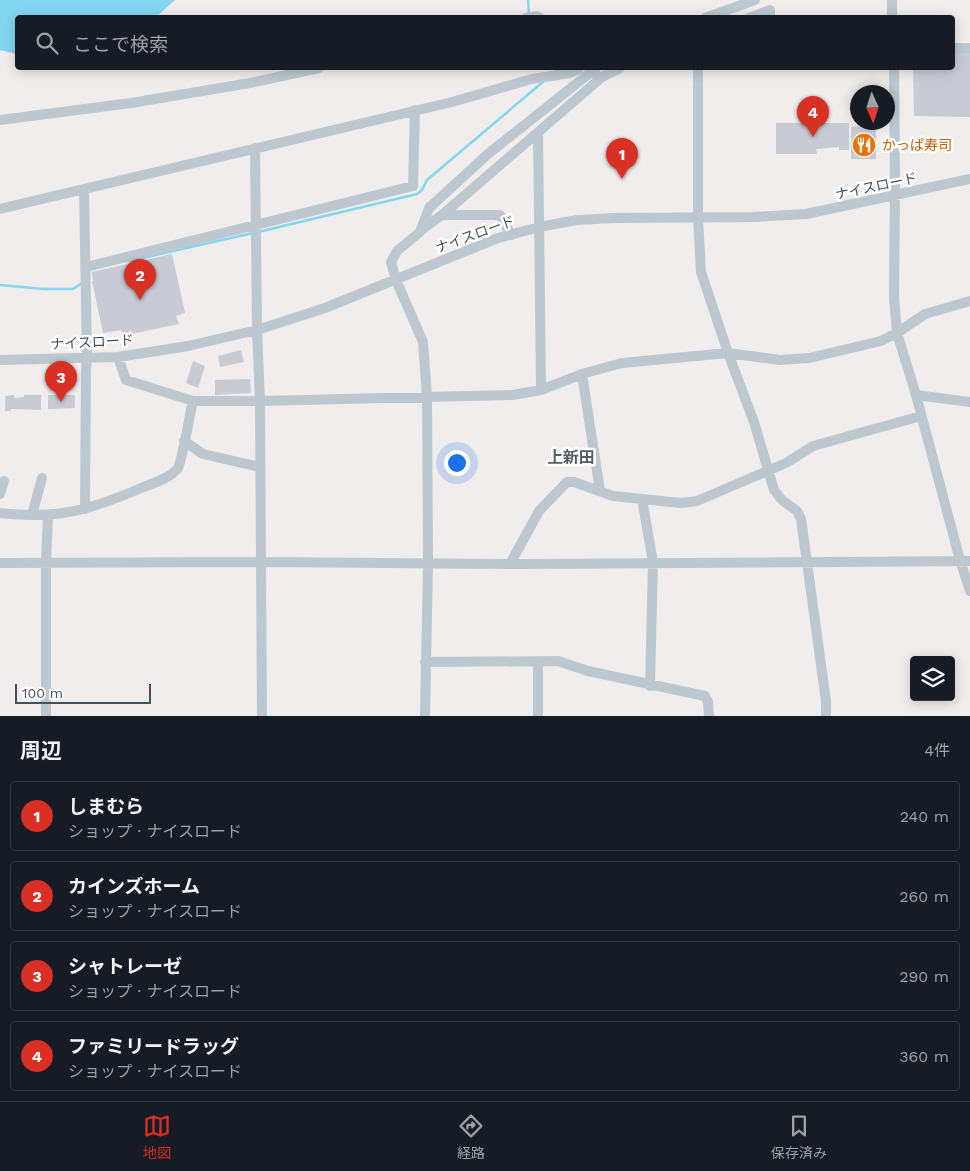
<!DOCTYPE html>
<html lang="ja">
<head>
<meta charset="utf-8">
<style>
  :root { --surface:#171b24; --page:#242831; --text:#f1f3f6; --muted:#9ea1a6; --line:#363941; --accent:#d93025 }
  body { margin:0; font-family:"Work Sans","Noto Sans JP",sans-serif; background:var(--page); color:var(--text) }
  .controls { position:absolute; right:15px; bottom:15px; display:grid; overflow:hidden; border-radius:5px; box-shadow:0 2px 12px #0003 }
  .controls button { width:45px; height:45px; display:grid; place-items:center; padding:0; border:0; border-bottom:1px solid var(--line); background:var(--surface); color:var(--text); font:25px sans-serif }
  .compass { position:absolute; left:850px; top:85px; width:45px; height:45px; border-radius:50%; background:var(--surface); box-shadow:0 2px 12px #0003; rotate:177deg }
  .scale { position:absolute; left:15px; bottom:12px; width:136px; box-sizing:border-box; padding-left:5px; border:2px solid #44505b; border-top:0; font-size:14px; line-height:18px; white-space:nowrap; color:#44505b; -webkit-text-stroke:4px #fff; paint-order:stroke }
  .you { position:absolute; left:456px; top:462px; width:18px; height:18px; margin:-12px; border:4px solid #fff; border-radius:50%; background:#1a73e8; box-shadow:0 0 0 8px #1a73e833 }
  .badge { display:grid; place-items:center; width:32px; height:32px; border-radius:50%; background:var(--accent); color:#fff; font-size:16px; font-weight:700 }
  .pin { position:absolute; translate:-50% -41px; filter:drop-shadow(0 1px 2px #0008) }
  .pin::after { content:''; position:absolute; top:26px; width:18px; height:15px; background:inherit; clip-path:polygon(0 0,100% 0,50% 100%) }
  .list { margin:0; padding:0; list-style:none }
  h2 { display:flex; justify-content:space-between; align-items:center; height:65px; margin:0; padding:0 20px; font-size:21px }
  h2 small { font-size:16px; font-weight:400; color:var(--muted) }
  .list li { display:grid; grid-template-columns:32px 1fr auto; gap:15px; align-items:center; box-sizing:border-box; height:70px; margin:0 10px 10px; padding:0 10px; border:1px solid var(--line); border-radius:5px }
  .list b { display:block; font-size:19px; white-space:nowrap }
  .list p { margin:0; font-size:16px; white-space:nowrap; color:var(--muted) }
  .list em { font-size:16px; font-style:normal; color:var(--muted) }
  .icon { flex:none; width:28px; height:28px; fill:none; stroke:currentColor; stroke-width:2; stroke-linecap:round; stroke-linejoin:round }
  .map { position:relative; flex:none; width:970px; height:716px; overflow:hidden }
  .search { position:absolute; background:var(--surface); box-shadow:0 2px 12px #0003; left:15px; right:15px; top:15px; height:55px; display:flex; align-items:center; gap:12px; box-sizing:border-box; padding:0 18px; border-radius:5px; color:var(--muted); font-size:19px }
  .sheet { height:385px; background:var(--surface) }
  nav { display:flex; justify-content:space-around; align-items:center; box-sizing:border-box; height:70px; border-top:1px solid var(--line); background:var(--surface); font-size:14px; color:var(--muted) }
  nav a { display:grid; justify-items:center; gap:2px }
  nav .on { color:var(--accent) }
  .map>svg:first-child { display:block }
  .water { fill:#83d6ef }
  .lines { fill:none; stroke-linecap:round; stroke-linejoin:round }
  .stream { stroke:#83d6ef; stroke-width:2.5 }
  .building { fill:#c8cbd3 }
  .minor { stroke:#bcc7d0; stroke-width:10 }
  .labels { text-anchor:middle; stroke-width:5; stroke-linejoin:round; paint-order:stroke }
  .food-label { font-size:14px; fill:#c56008; stroke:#fff; text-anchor:start }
  .street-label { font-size:14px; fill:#44505b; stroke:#fff }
  .quarter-label { font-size:16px; font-weight:bold; fill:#595d62; stroke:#fff }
</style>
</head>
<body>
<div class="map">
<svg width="970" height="716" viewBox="0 0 970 716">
  <rect width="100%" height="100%" fill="#f0edec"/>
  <path class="water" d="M0,0H175L156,17L18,18L17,54L0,50Z"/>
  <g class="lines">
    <path class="stream" d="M528,0L529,14
      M258,232L417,194L422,190L427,180L544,81
      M129,261L253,233
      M0,285L44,289H73L82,283"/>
  </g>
  <path class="building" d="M952,53H970V117L914,116L913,68H952Z
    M776,123H849V150H839V147L816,149L817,154H776Z
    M876,123V159H851V127L861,126V124Z
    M172,254L185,313L176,316L179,324L122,336L121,330L103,333L92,281H93L92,272Z
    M241,350L244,362L220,367L218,356Z
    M193,361L205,366L198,388L186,383Z
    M250,379L251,393L215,395V380Z
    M14,395V398L24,397V395H41V410L11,409V411H5V396Z
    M48,395H75V408L48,409Z"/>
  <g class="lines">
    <path class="minor" d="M892,0V18
      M526,18L537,16L540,18
      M705,18L755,0
      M749,18L770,10V18
      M952,48H970
      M698,68V218L701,272L728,353L754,422L774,490L782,500L797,511L801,519L826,701V716
      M894,68L895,183L894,297L897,333L916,395L960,560L970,591
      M597,76L602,77L620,68
      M0,120L131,103L250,83L319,68
      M538,132L541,390
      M255,148L257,330L260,401L262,716
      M84,189L87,358L86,370L85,509
      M0,209L452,102L532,79L570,73L578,69
      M442,215H500L511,235
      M420,231L442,215L602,77
      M86,267L413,186L415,110
      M118,357L126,380L193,401H260L513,395L541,390L582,374L622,363L728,353L780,360L809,358L881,341L897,333L925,314L970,301
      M0,360L118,357L188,346L257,330L325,308L498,238L539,227L577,220L614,218L754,217L806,214L970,179
      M582,374L600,491
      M916,395L970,402
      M184,441L203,454L260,467
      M0,494L4,481
      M642,499L653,562L650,686
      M0,513C56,520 90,510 141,488C153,483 169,479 178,468C182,462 190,412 193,401
      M32,515L42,478
      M0,563L260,562L522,564L970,561
      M510,564L539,511L567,482H574L613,496L681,503L697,501L786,463L813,446L921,416
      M425,662L558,661L588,671L705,696L708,702L709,716
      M538,662V716
      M46,716V562L48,515
      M425,716L428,562L427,397L423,342L396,280L391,262L397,251L420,232L429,208L488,154L596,68"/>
  </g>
  <defs>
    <g id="restaurant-disc" transform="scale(1.25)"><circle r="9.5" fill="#e8710a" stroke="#fff"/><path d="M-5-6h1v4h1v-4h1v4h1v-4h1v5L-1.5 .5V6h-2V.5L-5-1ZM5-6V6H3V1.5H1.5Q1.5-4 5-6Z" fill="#fff"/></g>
  </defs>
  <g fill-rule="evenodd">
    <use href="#restaurant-disc" x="864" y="145"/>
  </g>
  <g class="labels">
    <g class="food-label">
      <text x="882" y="150">かっぱ寿司</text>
    </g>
    <g class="street-label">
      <text transform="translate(876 186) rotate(-12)" y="5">ナイスロード</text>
      <text transform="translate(475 234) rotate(-20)" y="5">ナイスロード</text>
      <text transform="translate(92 342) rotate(-3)" y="5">ナイスロード</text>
    </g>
    <g class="quarter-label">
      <text x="571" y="463">上新田</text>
    </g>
  </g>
</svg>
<div class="controls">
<button><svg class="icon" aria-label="layers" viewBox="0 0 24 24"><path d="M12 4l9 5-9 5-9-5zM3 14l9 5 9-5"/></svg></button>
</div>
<svg class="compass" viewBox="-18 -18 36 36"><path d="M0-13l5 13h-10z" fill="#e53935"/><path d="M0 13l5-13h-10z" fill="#9ea1a6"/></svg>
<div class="scale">100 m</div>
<div class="you"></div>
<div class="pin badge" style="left:622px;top:179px">1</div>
<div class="pin badge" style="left:140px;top:300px">2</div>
<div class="pin badge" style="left:61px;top:402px">3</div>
<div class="pin badge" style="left:813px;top:137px">4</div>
<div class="search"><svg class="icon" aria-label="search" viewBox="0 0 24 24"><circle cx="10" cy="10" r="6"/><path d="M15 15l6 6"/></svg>ここで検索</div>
</div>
<section class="sheet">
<h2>周辺<small>4件</small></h2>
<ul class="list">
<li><span class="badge">1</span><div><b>しまむら</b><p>ショップ · ナイスロード</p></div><em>240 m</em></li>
<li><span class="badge">2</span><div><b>カインズホーム</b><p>ショップ · ナイスロード</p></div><em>260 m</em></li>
<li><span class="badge">3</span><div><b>シャトレーゼ</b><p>ショップ · ナイスロード</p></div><em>290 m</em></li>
<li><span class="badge">4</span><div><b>ファミリードラッグ</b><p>ショップ · ナイスロード</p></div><em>360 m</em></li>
</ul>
</section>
<nav>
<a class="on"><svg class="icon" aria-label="map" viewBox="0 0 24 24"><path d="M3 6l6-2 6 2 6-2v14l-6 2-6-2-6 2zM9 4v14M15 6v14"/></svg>地図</a>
<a><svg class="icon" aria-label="directions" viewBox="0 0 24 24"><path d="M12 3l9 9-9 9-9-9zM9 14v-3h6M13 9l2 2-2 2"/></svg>経路</a>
<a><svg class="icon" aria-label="saved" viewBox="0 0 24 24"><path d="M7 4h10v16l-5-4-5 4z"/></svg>保存済み</a>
</nav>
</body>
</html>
